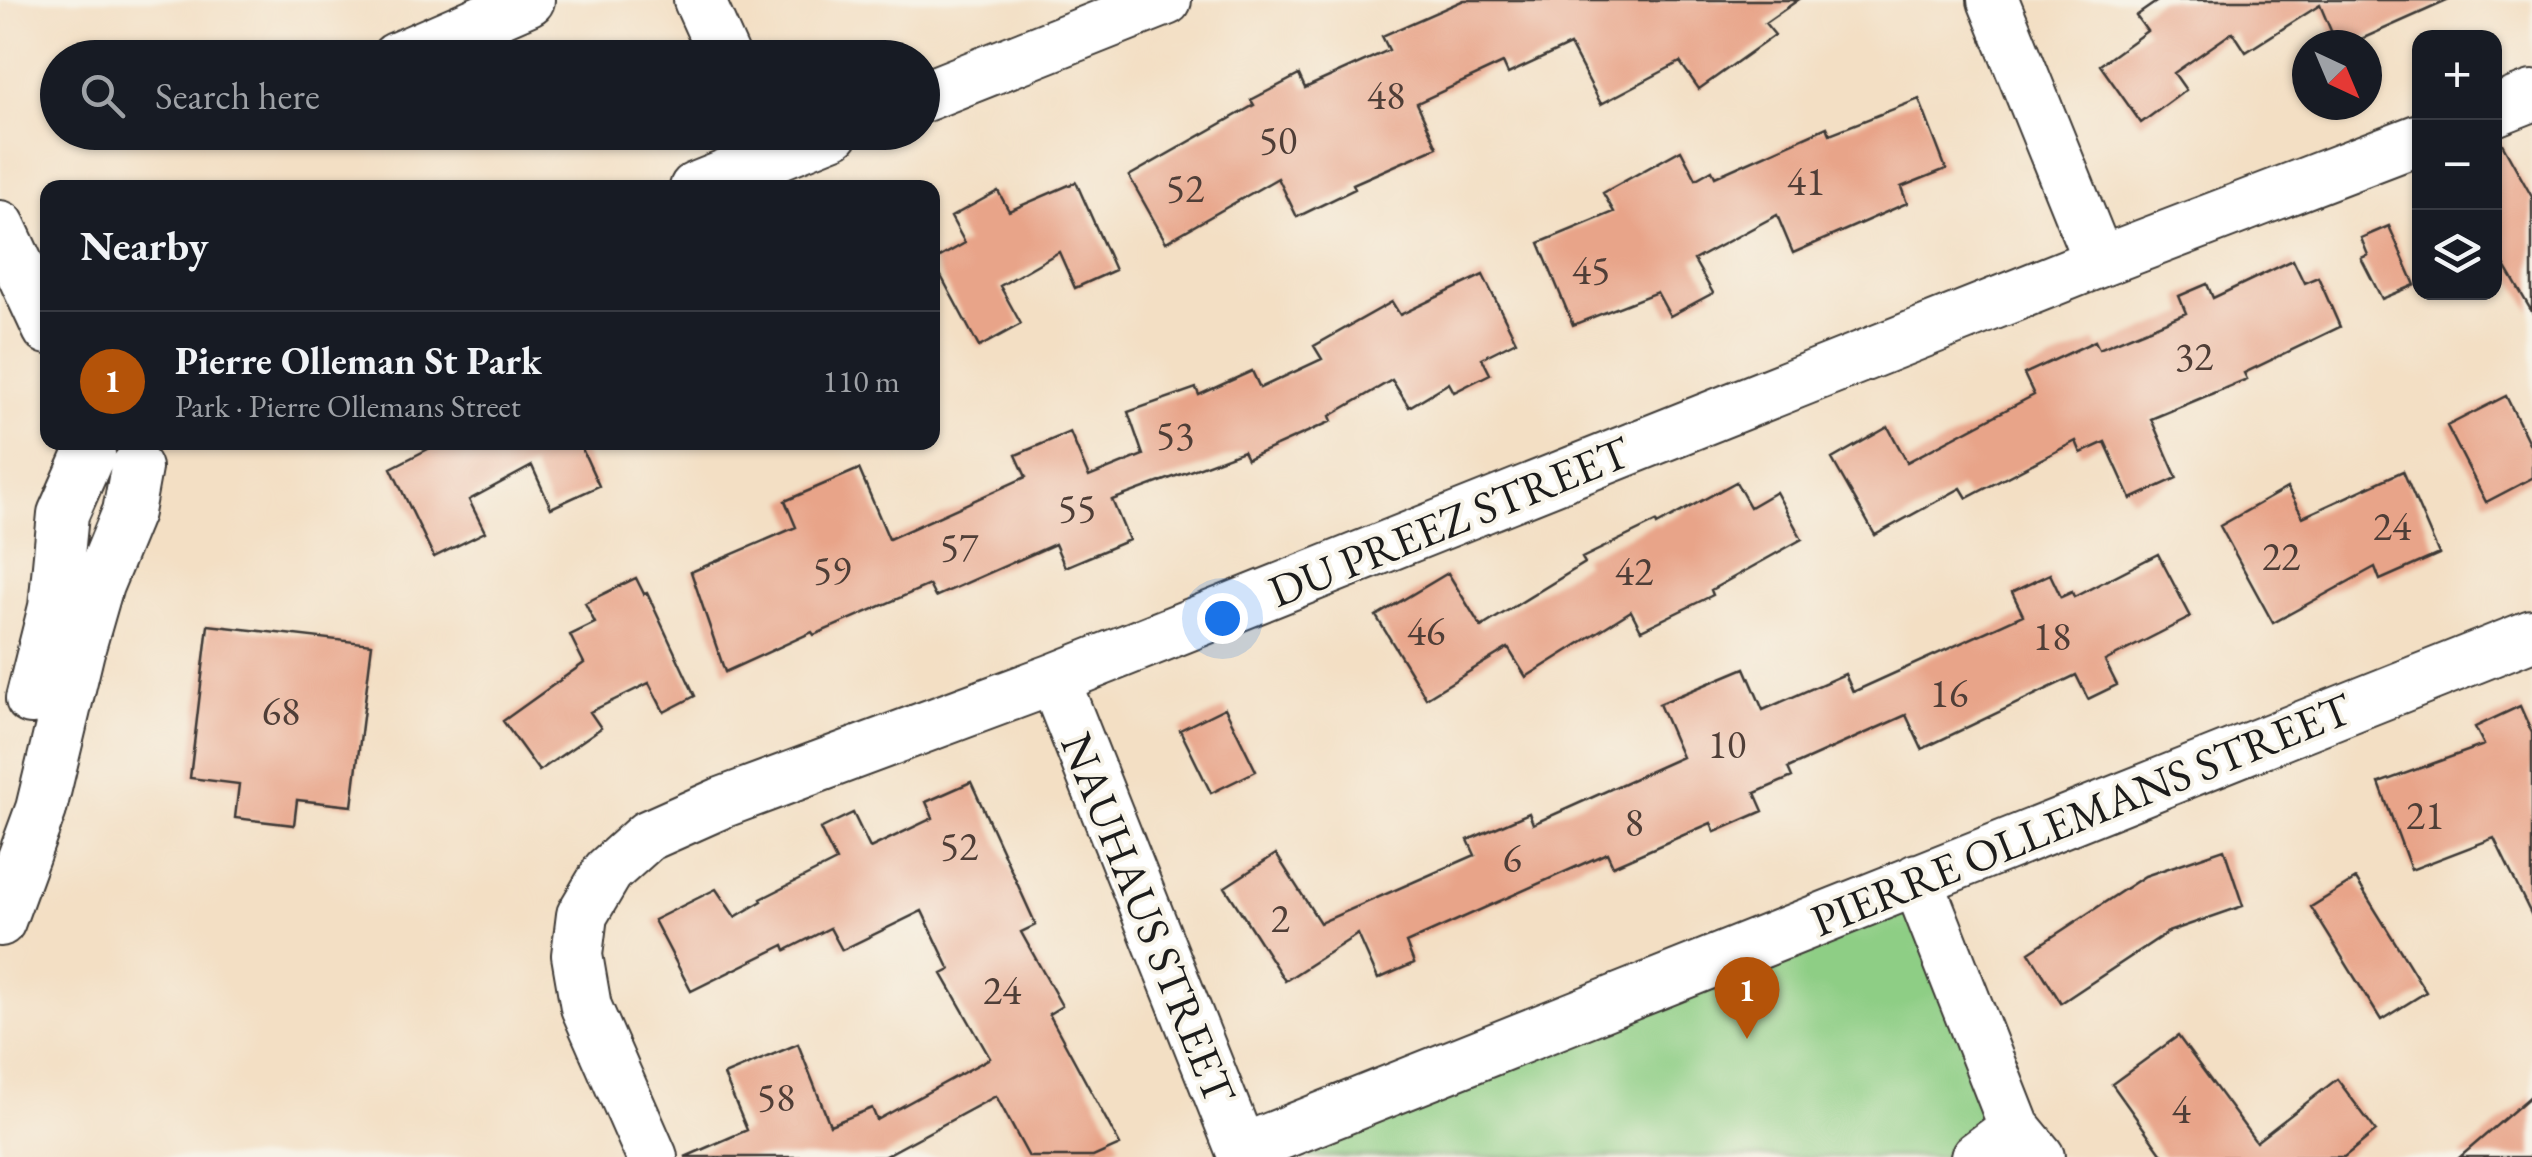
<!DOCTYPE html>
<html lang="en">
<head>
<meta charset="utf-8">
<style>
  :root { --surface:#171b24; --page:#242831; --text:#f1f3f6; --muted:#9ea1a6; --line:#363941; --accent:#b45309 }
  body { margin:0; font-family:"EB Garamond",serif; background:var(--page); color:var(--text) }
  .controls { position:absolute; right:30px; top:30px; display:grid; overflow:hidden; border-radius:20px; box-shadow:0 2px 8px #0004 }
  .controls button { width:90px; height:90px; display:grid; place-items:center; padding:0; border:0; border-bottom:2px solid var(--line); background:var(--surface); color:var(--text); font:50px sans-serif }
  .compass { position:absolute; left:2292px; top:30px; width:90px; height:90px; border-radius:50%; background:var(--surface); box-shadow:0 2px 8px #0004; rotate:136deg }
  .you { position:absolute; left:1222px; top:618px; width:35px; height:35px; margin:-25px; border:8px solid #fff; border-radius:50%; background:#1a73e8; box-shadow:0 0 0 15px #1a73e833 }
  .badge { display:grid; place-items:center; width:65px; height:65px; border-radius:50%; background:var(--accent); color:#fff; font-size:32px; font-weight:700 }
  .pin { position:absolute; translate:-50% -82px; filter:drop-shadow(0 2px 5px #0008) }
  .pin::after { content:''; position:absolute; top:52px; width:35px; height:30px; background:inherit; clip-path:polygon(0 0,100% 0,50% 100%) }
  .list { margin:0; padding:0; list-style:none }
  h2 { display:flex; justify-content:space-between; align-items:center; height:130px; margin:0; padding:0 40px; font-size:42px }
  h2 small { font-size:32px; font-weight:400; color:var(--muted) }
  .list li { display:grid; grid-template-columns:65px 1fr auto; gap:30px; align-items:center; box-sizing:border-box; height:140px; padding:0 40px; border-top:2px solid var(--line) }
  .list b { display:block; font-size:38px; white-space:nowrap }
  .list p { margin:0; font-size:32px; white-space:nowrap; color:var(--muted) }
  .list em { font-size:32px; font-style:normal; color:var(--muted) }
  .icon { flex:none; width:55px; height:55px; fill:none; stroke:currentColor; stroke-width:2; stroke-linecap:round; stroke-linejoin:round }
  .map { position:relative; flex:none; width:2532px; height:1157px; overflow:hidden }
  .search { position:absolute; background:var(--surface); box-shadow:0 2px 8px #0004; left:40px; top:40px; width:900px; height:110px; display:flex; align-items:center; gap:25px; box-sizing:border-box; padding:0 35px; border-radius:55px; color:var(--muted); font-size:38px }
  .panel { position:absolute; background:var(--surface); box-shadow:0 2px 8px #0004; left:40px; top:180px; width:900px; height:270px; border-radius:20px }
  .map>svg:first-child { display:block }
  .green { fill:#8ece85; stroke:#557550; stroke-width:2.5 }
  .building { fill:#e8a489 }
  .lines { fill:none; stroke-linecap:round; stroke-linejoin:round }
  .minor-casing { stroke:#3c3935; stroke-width:54 }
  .minor { stroke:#fff; stroke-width:50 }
  .labels { text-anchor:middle; stroke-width:8; stroke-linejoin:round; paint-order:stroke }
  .number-label { font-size:40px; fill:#4f3e37 }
  .street-label { font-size:45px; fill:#1c1c1c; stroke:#f7f3e8 }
</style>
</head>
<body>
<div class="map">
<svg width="2532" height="1157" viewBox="0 0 2532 1157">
  <rect width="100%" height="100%" fill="#f7f3e8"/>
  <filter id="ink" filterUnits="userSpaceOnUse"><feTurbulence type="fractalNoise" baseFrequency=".01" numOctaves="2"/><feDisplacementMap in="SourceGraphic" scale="20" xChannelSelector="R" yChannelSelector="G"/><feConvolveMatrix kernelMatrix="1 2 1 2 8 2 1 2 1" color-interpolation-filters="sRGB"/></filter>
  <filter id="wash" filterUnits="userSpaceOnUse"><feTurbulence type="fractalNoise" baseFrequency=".0048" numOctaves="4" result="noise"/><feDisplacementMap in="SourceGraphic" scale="40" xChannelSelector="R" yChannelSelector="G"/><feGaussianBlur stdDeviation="2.25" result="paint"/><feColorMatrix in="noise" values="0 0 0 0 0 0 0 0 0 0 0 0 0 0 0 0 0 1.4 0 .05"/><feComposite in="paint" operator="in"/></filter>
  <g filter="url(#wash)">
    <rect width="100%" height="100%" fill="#f3dfc4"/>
    <path class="green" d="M1907,886L1997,1125L1950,1157H1260Z"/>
    <g id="blocks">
      <path class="building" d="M1464,0H1798L1765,23L1775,35L1699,89L1680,62L1601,104L1570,45L1508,74L1503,63L1417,103L1437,147L1353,184L1355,189L1297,217L1278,178L1166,242L1129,176L1254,105L1251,100L1299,75L1305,88L1389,50L1382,36Z
        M2159,0H2449L2348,45H2337L2320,5L2246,52L2233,32L2174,73L2186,90L2141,123L2100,65L2147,31L2136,16Z
        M1919,99L1946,169L1901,187L1907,203L1793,253L1777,215L1694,260L1713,293L1670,316L1657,292L1573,325L1539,243L1614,212L1603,193L1681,150L1696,179L1712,170L1715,177L1827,127L1830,134Z
        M2499,138L2532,197V312L2494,247V139Z
        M1076,182L1115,270L1075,288L1059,252L1000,286L1021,324L979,347L933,261L965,243L951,217L998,191L1009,211Z
        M2389,226L2415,285L2382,299L2361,258L2368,255L2361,238Z
        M2293,260L2304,283L2318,277L2340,327L2244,373L2247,379L2151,419L2177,478L2131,499L2105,442L2081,453L2076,441L1967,498L1961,488L1875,535L1832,459L1888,427L1907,462L2034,395L2024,374L2095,341L2099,349L2186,313L2179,296L2207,284L2213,298Z
        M1483,275L1516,341L1482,358L1490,374L1454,392L1449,383L1409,407L1392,380L1330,416L1332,421L1247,459L1243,451L1112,500L1129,540L1065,567L1055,544L935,597L929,585L814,635L812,632L725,672L691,572L796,527L785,501L859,469L889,539L1026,477L1016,455L1070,432L1089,477L1143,455L1128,412L1196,388L1199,395L1252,371L1260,388L1322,359L1314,346L1392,302L1400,315Z
        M2506,396L2532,449V478L2486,502L2447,426Z
        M442,442H579L599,486L551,508L532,466L469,500L485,532L434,557L391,468Z
        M2403,471L2439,554L2380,580L2375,567L2273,623L2220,526L2287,488L2303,517Z
        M1736,482L1750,507L1776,492L1802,539L1711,590L1713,595L1641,630L1631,611L1526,677L1508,648L1426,698L1376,616L1448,573L1481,627L1585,563L1582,558L1656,522L1657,525Z
        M2158,554L2191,617L2105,661L2117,685L2088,699L2076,675L1922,749L1906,715L1788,768L1792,777L1755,793L1763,811L1715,832L1711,823L1613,866L1607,853L1406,943L1414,963L1378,979L1358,934L1285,981L1225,887L1276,854L1320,923L1475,855L1468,840L1529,813L1533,824L1682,757L1659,704L1745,668L1763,710L1845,674L1853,692L2023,615L2012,592L2050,574L2061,597L2072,592L2074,597Z
        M636,578L644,594L647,593L695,696L664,712L649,683L590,712L601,728L539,771L503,721L584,663L570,635L595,623L585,603Z
        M208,625L372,644L352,806L297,800L294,825L235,818L239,784L190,778Z
        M2520,706L2532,733V916L2494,838L2411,870L2379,783L2484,745L2475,727Z
        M1225,708L1256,771L1211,793L1180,730Z
        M971,782L1036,925L1021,932L1062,1006L1049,1014L1120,1145L1093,1157H1029L996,1096L883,1157H685L747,1130L724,1075L798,1044L830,1125L872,1108L877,1120L990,1058L942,974L950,970L922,911L842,950L830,928L786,950L784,945L691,991L654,920L716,889L735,917L762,901L761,899L836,861L820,829L853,813L870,848L933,818L926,802Z
        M2224,849L2243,906L2168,932L2061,1003L2029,952L2145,876Z
        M2356,879L2426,992L2381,1020L2311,907Z
        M2178,1036L2256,1142L2337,1079L2376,1131L2344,1157H2164L2112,1084Z
        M2532,1095V1157H2460Z"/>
    </g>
  </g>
  <g filter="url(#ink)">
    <use href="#blocks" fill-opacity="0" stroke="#3c3935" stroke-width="2.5"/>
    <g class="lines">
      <g class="minor-casing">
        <path id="minor" d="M699,0L725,58
          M1993,0L2099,262
          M396,58L529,0
          M922,97L1166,0
          M2494,111L2532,96
          M695,188L834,132
          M0,226L48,329
          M1054,679L1244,1157
          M31,699L54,607L63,514L90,453
          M1917,879L2015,1128L2039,1157
          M0,921L41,809L79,651L98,585L128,512L136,468
          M1241,1150L2532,635
          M652,1157L586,1007L577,955L582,915L608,871L647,836L721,803L1054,679L2099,262L2420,139
          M1976,1157L2015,1128"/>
      </g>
      <use href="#minor" class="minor"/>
    </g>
  </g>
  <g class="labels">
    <g class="number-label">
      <text x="1386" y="109">48</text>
      <text x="1278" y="154">50</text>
      <text x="1806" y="195">41</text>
      <text x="1185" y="202">52</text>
      <text x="1591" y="284">45</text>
      <text x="2194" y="370">32</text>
      <text x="1175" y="449">53</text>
      <text x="1077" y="522">55</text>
      <text x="2392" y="540">24</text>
      <text x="959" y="561">57</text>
      <text x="2281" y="570">22</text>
      <text x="832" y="584">59</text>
      <text x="1634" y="585">42</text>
      <text x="1426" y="645">46</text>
      <text x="2052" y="650">18</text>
      <text x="1949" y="707">16</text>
      <text x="281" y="725">68</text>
      <text x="1727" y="758">10</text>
      <text x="2425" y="829">21</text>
      <text x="1634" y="836">8</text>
      <text x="959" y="860">52</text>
      <text x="1512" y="872">6</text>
      <text x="1280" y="932">2</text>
      <text x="1002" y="1004">24</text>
      <text x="776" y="1111">58</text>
      <text x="2181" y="1123">4</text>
    </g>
    <g class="street-label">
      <text transform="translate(1449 521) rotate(-22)" y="16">DU PREEZ STREET</text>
      <text transform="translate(2081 814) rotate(-22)" y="16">PIERRE OLLEMANS STREET</text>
      <text transform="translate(1149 918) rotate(68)" y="16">NAUHAUS STREET</text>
    </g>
  </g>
</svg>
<div class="controls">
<button>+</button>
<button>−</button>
<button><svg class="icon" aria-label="layers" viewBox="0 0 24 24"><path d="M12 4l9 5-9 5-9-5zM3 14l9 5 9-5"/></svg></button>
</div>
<svg class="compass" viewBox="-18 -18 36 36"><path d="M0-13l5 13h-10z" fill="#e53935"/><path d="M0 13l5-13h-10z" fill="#9ea1a6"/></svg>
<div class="you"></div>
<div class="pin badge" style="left:1747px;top:1039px">1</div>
<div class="search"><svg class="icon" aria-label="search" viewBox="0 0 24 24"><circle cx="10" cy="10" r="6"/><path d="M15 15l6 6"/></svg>Search here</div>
<section class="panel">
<h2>Nearby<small></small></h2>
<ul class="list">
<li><span class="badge">1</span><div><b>Pierre Olleman St Park</b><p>Park · Pierre Ollemans Street</p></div><em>110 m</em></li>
</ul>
</section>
</div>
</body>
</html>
